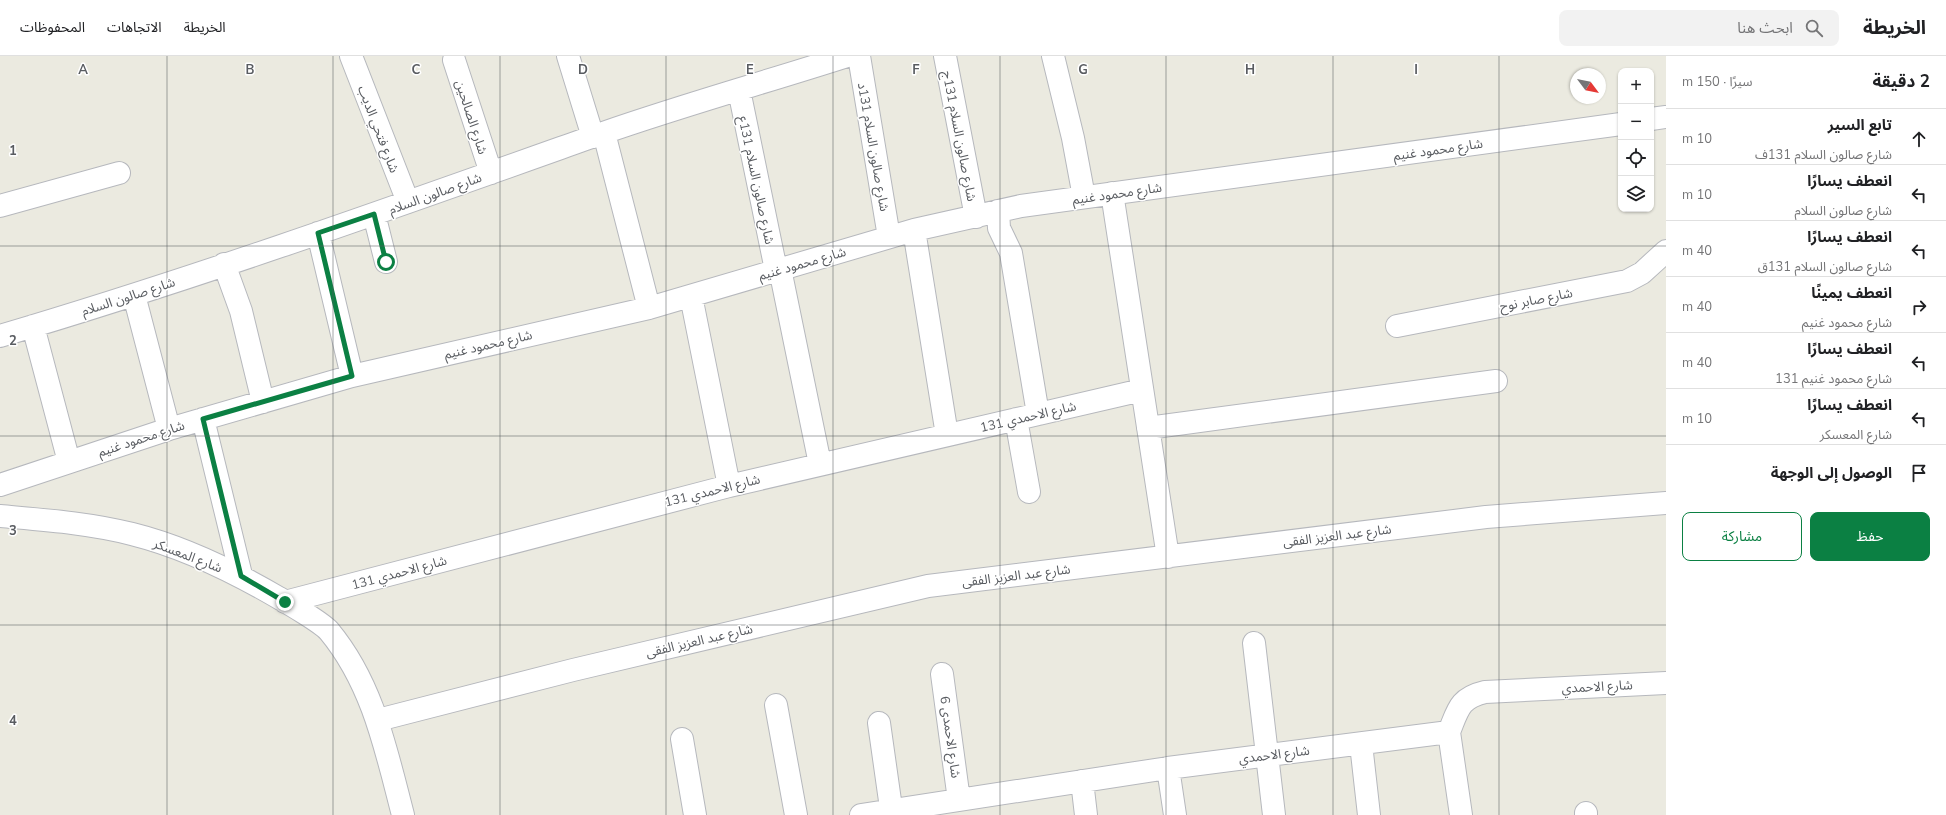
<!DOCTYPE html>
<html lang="ar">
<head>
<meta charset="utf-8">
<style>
  :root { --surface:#fff; --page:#f2f2f2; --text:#202124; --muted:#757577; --line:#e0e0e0; --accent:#0b8043 }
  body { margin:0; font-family:"Nunito Sans","Noto Sans Arabic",sans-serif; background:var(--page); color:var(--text); direction:rtl }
  .controls { position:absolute; right:12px; top:12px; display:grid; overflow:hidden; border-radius:8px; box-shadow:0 1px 3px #0004 }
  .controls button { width:36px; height:36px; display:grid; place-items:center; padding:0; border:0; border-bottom:1px solid var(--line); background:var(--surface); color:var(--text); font:20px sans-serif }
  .compass { position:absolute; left:1570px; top:12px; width:36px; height:36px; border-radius:50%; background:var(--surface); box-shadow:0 1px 3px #0004; rotate:122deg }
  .stop { position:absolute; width:12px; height:12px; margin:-9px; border:3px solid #0b8043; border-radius:50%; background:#fff }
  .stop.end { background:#0b8043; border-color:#fff; box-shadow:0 1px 4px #0008 }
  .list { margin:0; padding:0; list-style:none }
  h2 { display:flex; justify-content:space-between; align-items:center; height:52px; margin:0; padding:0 16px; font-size:17px }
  h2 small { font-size:13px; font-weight:400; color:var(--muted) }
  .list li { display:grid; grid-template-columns:26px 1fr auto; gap:12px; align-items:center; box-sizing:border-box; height:56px; padding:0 16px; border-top:1px solid var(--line) }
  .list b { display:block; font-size:15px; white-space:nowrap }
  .list p { margin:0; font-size:13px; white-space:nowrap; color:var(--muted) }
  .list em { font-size:13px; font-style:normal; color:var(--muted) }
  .actions { display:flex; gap:8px; padding:12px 16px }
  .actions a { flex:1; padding:9px 0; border:1px solid var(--accent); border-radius:8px; text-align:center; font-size:14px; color:var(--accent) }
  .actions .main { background:var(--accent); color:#fff }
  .icon { flex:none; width:22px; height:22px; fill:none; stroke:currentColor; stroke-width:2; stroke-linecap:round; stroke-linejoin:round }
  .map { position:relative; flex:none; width:1666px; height:759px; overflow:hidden; direction:ltr }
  header { display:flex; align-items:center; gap:24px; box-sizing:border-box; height:56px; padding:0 20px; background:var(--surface); border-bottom:1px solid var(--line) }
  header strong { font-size:19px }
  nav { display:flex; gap:22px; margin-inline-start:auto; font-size:14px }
  .search { width:280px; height:36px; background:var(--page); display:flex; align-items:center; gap:10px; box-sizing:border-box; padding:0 14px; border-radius:8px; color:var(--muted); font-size:15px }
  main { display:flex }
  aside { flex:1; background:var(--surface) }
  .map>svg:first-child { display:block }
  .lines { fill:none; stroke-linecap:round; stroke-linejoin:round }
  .minor-casing { stroke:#b6b8bd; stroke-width:24 }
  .minor { stroke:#fff; stroke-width:22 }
  .route { stroke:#0b8043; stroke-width:5 }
  .grid { fill:none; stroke:#595c61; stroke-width:1; stroke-opacity:0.55 }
  .labels { text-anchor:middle; stroke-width:3; stroke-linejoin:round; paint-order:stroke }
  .street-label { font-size:13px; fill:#595c61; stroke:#fff }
  .grid-label { font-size:13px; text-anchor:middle; font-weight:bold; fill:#595c61; stroke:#fff; stroke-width:3; stroke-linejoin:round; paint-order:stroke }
</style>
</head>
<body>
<header>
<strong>الخريطة</strong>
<div class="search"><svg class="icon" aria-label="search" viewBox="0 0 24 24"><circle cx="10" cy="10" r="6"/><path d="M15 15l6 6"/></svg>ابحث هنا</div>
<nav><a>الخريطة</a><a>الاتجاهات</a><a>المحفوظات</a></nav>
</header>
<main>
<aside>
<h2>2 دقيقة<small>سيرًا · 150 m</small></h2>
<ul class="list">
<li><svg class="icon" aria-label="ahead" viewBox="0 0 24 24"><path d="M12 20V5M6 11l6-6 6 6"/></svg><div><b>تابع السير</b><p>شارع صالون السلام 131ف</p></div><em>10 m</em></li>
<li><svg class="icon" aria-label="left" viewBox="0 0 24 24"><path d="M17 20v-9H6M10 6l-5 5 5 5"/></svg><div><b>انعطف يسارًا</b><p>شارع صالون السلام</p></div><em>10 m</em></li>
<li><svg class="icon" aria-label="left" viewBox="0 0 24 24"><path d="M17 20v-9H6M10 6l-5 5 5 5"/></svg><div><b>انعطف يسارًا</b><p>شارع صالون السلام 131ق</p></div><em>40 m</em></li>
<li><svg class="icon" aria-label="right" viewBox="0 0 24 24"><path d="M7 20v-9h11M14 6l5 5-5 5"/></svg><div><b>انعطف يمينًا</b><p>شارع محمود غنيم</p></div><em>40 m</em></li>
<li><svg class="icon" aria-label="left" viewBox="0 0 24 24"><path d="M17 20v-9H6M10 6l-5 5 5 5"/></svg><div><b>انعطف يسارًا</b><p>شارع محمود غنيم 131</p></div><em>40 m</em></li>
<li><svg class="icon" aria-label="left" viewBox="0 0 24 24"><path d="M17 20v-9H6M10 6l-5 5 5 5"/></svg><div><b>انعطف يسارًا</b><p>شارع المعسكر</p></div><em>10 m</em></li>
<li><svg class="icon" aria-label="arrive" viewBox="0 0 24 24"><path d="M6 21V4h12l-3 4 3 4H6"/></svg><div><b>الوصول إلى الوجهة</b></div></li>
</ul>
<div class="actions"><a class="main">حفظ</a><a>مشاركة</a></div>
</aside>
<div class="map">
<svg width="1666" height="759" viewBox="0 0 1666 759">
  <rect width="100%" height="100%" fill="#ebeae0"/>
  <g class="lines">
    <g class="minor-casing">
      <path id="minor" d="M351,0L408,146
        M568,0L593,81
        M859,0L889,181
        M945,0L976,161
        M1053,0L1073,82L1084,141
        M454,4L491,117
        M739,34L776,214
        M1651,63L1666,61
        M604,77L649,252
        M1112,137L1168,501
        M0,150L119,117
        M998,155L999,172L1011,197L1038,358
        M374,158L386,206
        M914,174L947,379
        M318,177L352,320
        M224,208L241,255L263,346
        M780,213L820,408
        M134,239L169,373
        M691,240L729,430
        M33,270L69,406
        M1397,270L1627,225L1642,217L1666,195
        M0,280C203,220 403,148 603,77C683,49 766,26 847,0
        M203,363L241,519
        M1016,363L1029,436
        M1148,372L1496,325
        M0,429L169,373L352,320L649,252L914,174L1021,150L1621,68
        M0,460C44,464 89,467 132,478C184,491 233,515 279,542C290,548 322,567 329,575C373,628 386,694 403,759
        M285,546L729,430L1142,334
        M1254,587L1274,759
        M942,618L959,744
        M776,649L796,759
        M378,664L573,614L928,530L1486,461L1666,447
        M879,667L892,759
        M1449,676L1461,759
        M682,683L695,759
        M1361,688L1369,759
        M1168,712L1175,759
        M1082,725L1086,759
        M1586,757V759
        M861,759L1168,712L1449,676C1458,654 1459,642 1485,636L1666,627"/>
    </g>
    <use href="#minor" class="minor"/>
  </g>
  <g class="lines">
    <path class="route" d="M285,546L241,520L203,363L352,320L318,177L374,158L386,206"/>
  </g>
  <path class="grid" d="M167,0V759M333,0V759M500,0V759M666,0V759M833,0V759M1000,0V759M1166,0V759M1333,0V759M1499,0V759M0,190H1666M0,380H1666M0,569H1666"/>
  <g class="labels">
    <g class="street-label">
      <text transform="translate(472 61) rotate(72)" y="5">شارع الصالحين</text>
      <text transform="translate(379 73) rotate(69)" y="5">شارع فتحي الديب</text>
      <text transform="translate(960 80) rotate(79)" y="5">شارع صالون السلام 131ج</text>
      <text transform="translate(874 91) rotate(80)" y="5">شارع صالون السلام 131د</text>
      <text transform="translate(1438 93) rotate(-8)" y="5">شارع محمود غنيم</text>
      <text transform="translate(757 124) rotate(78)" y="5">شارع صالون السلام 131ع</text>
      <text transform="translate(435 137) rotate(-20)" y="5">شارع صالون السلام</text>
      <text transform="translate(1117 137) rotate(-8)" y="5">شارع محمود غنيم</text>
      <text transform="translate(802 207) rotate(-16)" y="5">شارع محمود غنيم</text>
      <text transform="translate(128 240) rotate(-18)" y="5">شارع صالون السلام</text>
      <text transform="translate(1536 243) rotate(-11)" y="5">شارع صابر نوح</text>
      <text transform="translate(488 288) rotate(-13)" y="5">شارع محمود غنيم</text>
      <text transform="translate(1028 360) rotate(-13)" y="5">شارع الاحمدي 131</text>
      <text transform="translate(141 382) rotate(-18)" y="5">شارع محمود غنيم</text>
      <text transform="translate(712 434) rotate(-14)" y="5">شارع الاحمدي 131</text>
      <text transform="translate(1337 479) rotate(-7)" y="5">شارع عبد العزيز الفقى</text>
      <text transform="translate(188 499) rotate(21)" y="5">شارع المعسكر</text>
      <text transform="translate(399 516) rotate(-15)" y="5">شارع الاحمدي 131</text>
      <text transform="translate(1016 519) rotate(-7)" y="5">شارع عبد العزيز الفقى</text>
      <text transform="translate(699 584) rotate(-13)" y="5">شارع عبد العزيز الفقى</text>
      <text transform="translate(1597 630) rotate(-3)" y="5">شارع الاحمدي</text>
      <text transform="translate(951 681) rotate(82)" y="5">شارع الاحمدى 6</text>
      <text transform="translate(1274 698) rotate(-7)" y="5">شارع الاحمدي</text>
    </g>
  </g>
  <g class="grid-label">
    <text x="83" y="18">A</text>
    <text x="250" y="18">B</text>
    <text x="416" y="18">C</text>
    <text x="583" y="18">D</text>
    <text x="750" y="18">E</text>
    <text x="916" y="18">F</text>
    <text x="1083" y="18">G</text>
    <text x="1250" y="18">H</text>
    <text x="1416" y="18">I</text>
    <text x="13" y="99">1</text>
    <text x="13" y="289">2</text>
    <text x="13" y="479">3</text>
    <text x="13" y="669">4</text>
  </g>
</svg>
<div class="controls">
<button>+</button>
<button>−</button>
<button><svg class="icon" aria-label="locate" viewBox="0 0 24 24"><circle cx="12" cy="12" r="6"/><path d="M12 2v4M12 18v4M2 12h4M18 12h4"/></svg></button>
<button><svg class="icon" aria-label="layers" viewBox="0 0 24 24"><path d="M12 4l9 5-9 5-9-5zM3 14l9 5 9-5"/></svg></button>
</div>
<svg class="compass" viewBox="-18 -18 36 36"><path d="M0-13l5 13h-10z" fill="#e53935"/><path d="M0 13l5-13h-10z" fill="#757577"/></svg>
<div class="stop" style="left:386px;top:206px"></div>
<div class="stop end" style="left:285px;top:546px"></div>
</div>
</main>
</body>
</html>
